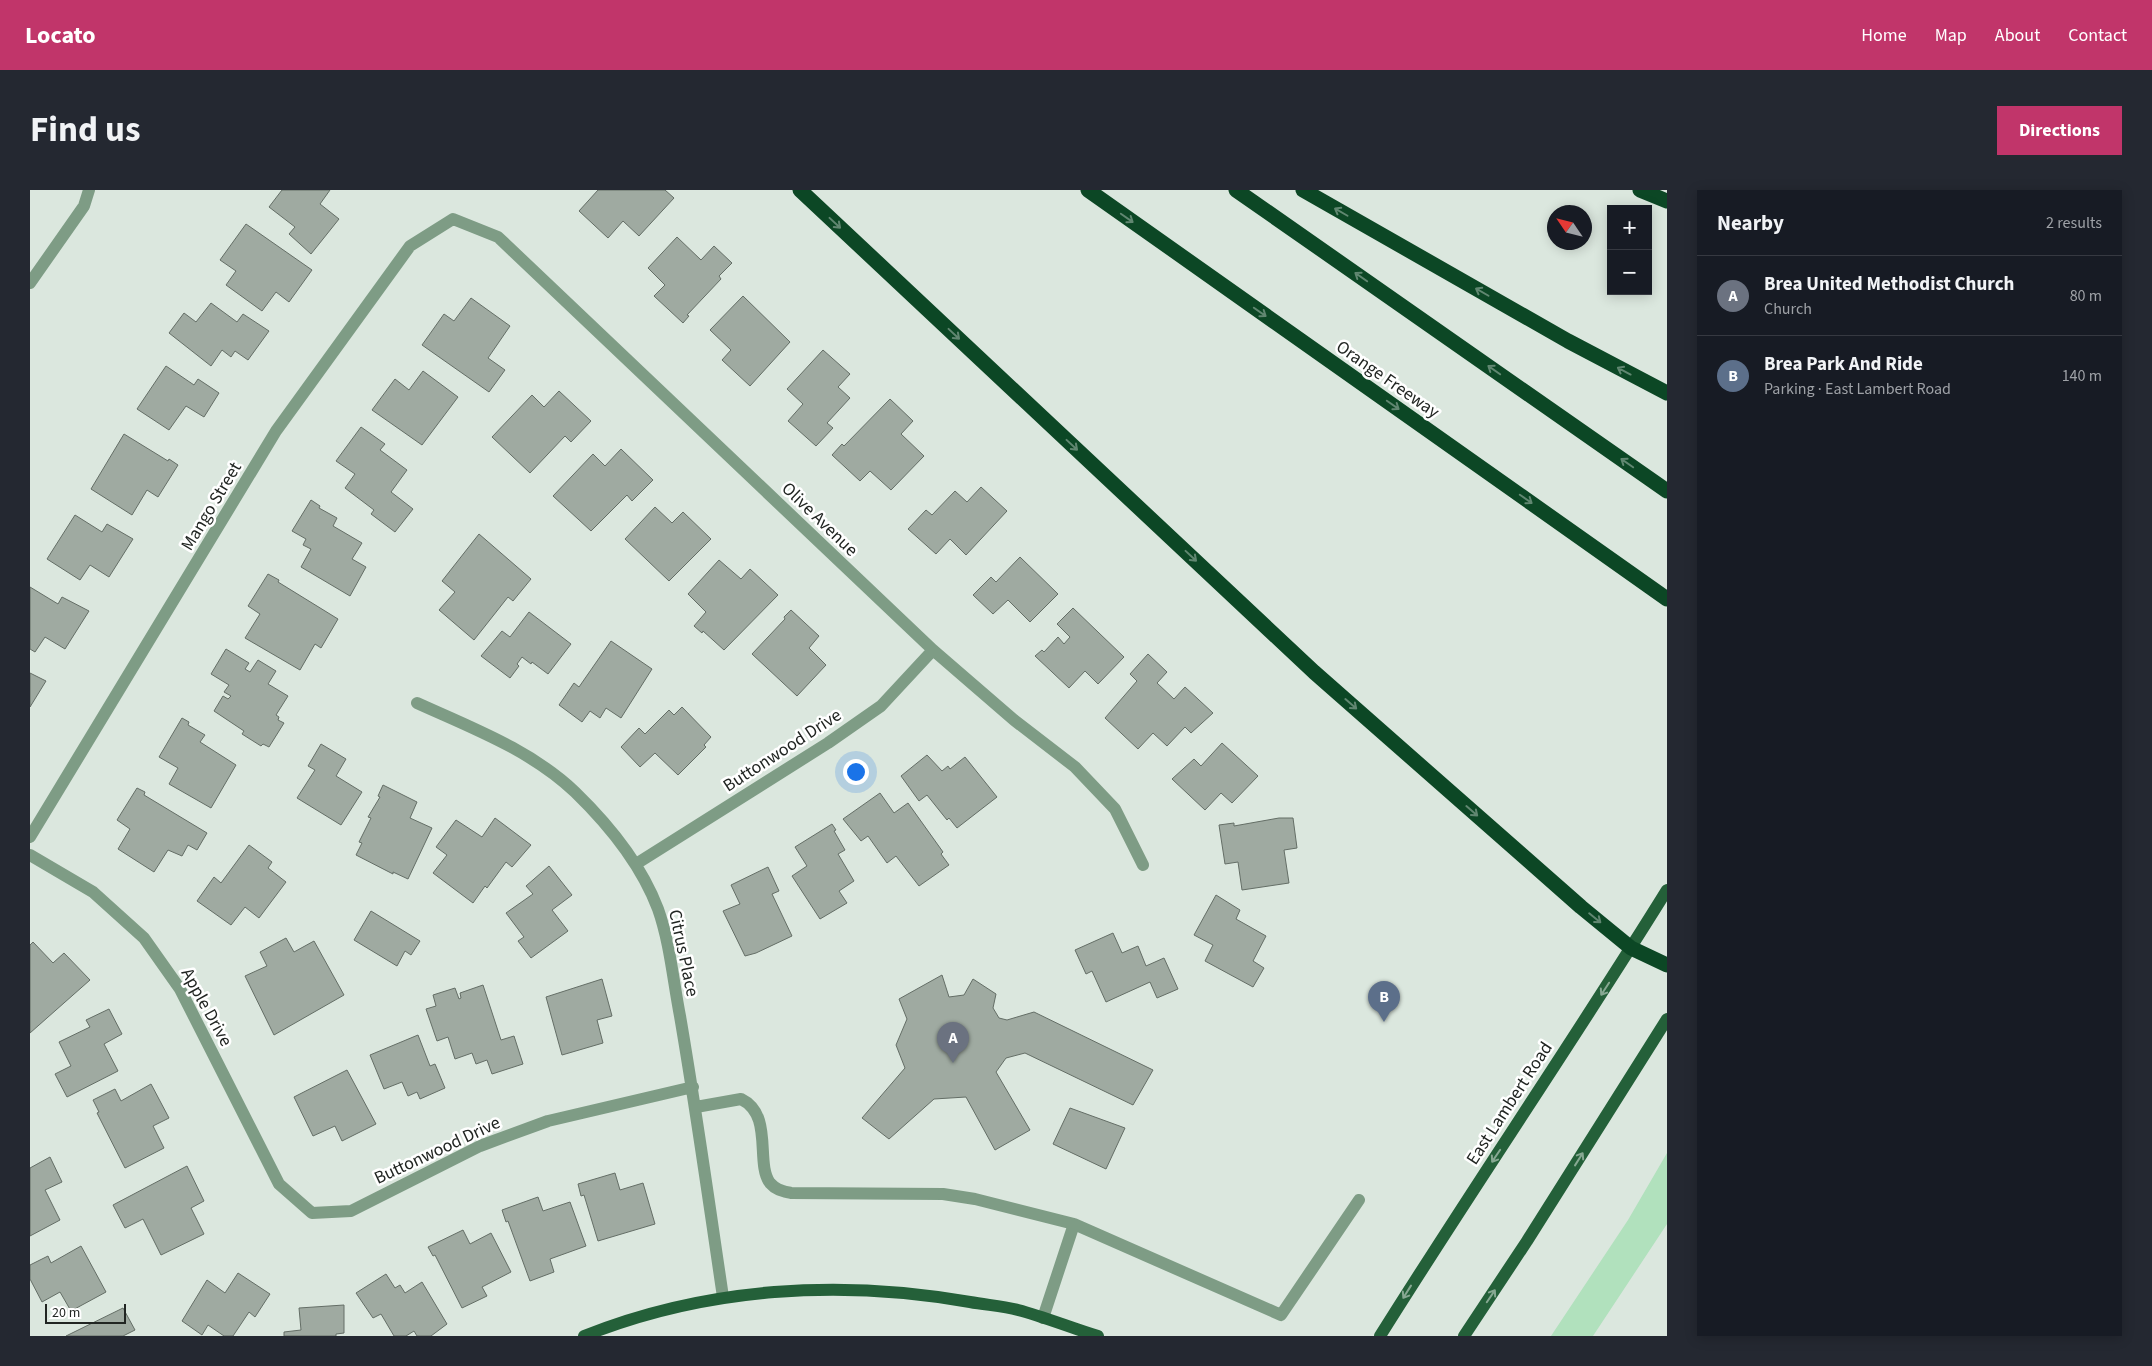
<!DOCTYPE html>
<html lang="en">
<head>
<meta charset="utf-8">
<style>
  :root { --surface:#171b24; --page:#242831; --text:#f1f3f6; --muted:#9ea1a6; --line:#363941; --accent:#c1356a }
  body { margin:0; font-family:"Source Sans 3",sans-serif; background:var(--page); color:var(--text) }
  .controls { position:absolute; right:15px; top:15px; display:grid; overflow:hidden; border-radius:0px; box-shadow:0 2px 12px #0003 }
  .controls button { width:45px; height:45px; display:grid; place-items:center; padding:0; border:0; border-bottom:1px solid var(--line); background:var(--surface); color:var(--text); font:25px sans-serif }
  .compass { position:absolute; left:1517px; top:15px; width:45px; height:45px; border-radius:50%; background:var(--surface); box-shadow:0 2px 12px #0003; rotate:305deg }
  .scale { position:absolute; left:15px; bottom:12px; width:81px; box-sizing:border-box; padding-left:5px; border:2px solid #212522; border-top:0; font-size:14px; line-height:18px; white-space:nowrap; color:#212522; -webkit-text-stroke:4px #fff; paint-order:stroke }
  .you { position:absolute; left:825px; top:581px; width:18px; height:18px; margin:-12px; border:4px solid #fff; border-radius:50%; background:#1a73e8; box-shadow:0 0 0 8px #1a73e833 }
  .badge { display:grid; place-items:center; width:32px; height:32px; border-radius:50%; background:var(--accent); color:#fff; font-size:16px; font-weight:700 }
  .pin { position:absolute; translate:-50% -41px; filter:drop-shadow(0 1px 2px #0008) }
  .pin::after { content:''; position:absolute; top:26px; width:18px; height:15px; background:inherit; clip-path:polygon(0 0,100% 0,50% 100%) }
  .list { margin:0; padding:0; list-style:none }
  h2 { display:flex; justify-content:space-between; align-items:center; height:65px; margin:0; padding:0 20px; font-size:21px }
  h2 small { font-size:16px; font-weight:400; color:var(--muted) }
  .list li { display:grid; grid-template-columns:32px 1fr auto; gap:15px; align-items:center; box-sizing:border-box; height:80px; padding:0 20px; border-top:1px solid var(--line) }
  .list b { display:block; font-size:19px; white-space:nowrap }
  .list p { margin:0; font-size:16px; white-space:nowrap; color:var(--muted) }
  .list em { font-size:16px; font-style:normal; color:var(--muted) }
  .map { position:relative; flex:none; width:1637px; height:1146px; overflow:hidden; border-radius:0px }
  header { display:flex; align-items:center; gap:30px; box-sizing:border-box; height:70px; padding:0 25px; background:var(--accent); color:#fff }
  header strong { font-size:24px }
  nav { display:flex; gap:28px; margin-inline-start:auto; font-size:18px }
  .intro { display:flex; align-items:center; justify-content:space-between; box-sizing:border-box; height:120px; padding:0 30px }
  h1 { margin:0; font-size:35px }
  .button { padding:12px 22px; border-radius:0px; background:var(--accent); color:#fff; font-size:18px; font-weight:700 }
  main { display:flex; gap:30px; padding:0 30px }
  aside { flex:1; background:var(--surface); border-radius:0px; box-shadow:0 2px 12px #0003 }
  .map>svg:first-child { display:block }
  .green { fill:#b1e1bd }
  .building { fill:#9faaa1; stroke:#646e66 }
  .lines { fill:none; stroke-linecap:round; stroke-linejoin:round }
  .minor { stroke:#7e9c85; stroke-width:12 }
  .major { stroke:#246039; stroke-width:12 }
  .highway { stroke:#0c4725; stroke-width:15 }
  .oneway { stroke:#618771 }
  .oneway2 { stroke:#87a892 }
  .labels { text-anchor:middle; stroke-width:5; stroke-linejoin:round; paint-order:stroke }
  .street-label { font-size:18px; fill:#212522; stroke:#fff }
</style>
</head>
<body>
<header>
<strong>Locato</strong>
<nav><a>Home</a><a>Map</a><a>About</a><a>Contact</a></nav>
</header>
<div class="intro"><h1>Find us</h1><a class="button">Directions</a></div>
<main>
<div class="map">
<svg width="1637" height="1146" viewBox="0 0 1637 1146">
  <rect width="100%" height="100%" fill="#dbe7de"/>
  <path class="green" d="M1637,963V1034L1563,1146H1521L1598,1030Z"/>
  <path class="building" d="M252,0H300L290,14L309,29L281,64L259,44L265,37L239,17Z
    M568,0H635L644,8L609,46L593,31L578,48L549,21Z
    M216,34L282,80L259,112L246,102L232,121L196,95L206,81L190,70Z
    M647,47L671,70L684,56L702,73L689,86L691,89L657,125L659,126L653,133L624,106L635,95L618,78Z
    M713,106L760,152L720,196L692,170L701,160L680,140Z
    M441,108L480,136L458,168L475,180L459,202L392,155L414,124L424,131Z
    M181,113L207,132L213,124L239,141L218,170L205,161L201,167L192,160L181,176L139,143L154,123L166,132Z
    M793,160L820,184L808,197L820,208L797,233L803,238L786,256L758,231L773,214L757,199Z
    M136,176L164,195L168,189L189,203L174,227L156,216L139,240L107,219Z
    M393,181L428,207L392,255L342,220L365,189L379,200Z
    M529,201L561,231L541,252L535,246L500,283L462,247L502,205L514,217Z
    M860,209L883,231L871,244L894,266L861,300L840,281L830,291L802,265L812,254L814,256Z
    M331,237L355,254L350,260L377,280L361,302L383,319L365,342L341,324L344,320L315,298L325,284L306,271Z
    M94,244L138,271L139,269L148,275L128,307L117,300L102,325L61,299Z
    M591,259L623,290L602,311L597,305L561,341L523,306L563,264L575,276Z
    M951,297L977,321L936,365L920,349L906,364L878,339L896,320L902,325L925,301L937,312Z
    M281,310L290,316L289,318L307,328L303,336L332,353L322,369L336,377L320,406L271,377L281,359L273,355L276,349L262,341Z
    M625,317L642,333L653,322L681,349L639,391L595,349Z
    M45,325L72,342L77,334L103,349L79,387L60,375L50,390L17,369Z
    M449,344L501,389L483,411L478,407L444,450L409,420L425,402L412,391Z
    M990,367L1028,404L1000,432L978,410L963,424L943,405L961,387L966,392Z
    M689,370L711,389L720,379L748,405L694,460L673,441L672,443L664,436L676,422L658,404Z
    M238,384L249,390L248,392L308,429L291,458L285,454L270,480L215,448L230,424L218,416Z
    M0,397L28,414L32,407L59,421L35,459L15,447L5,462L0,459Z
    M1043,418L1094,467L1068,494L1055,481L1039,498L1005,466L1012,460L1014,462L1028,447L1034,454L1040,447L1027,434Z
    M761,420L789,446L779,458L796,475L767,506L722,464L755,429L754,427Z
    M499,422L541,454L518,484L502,472L501,474L492,467L487,474L489,476L480,488L451,466L472,441L480,447Z
    M581,451L622,479L591,528L576,518L570,528L560,521L552,532L529,515L544,493L549,497Z
    M196,459L219,473L215,479L220,482L228,470L246,481L238,494L258,506L246,525L249,527L248,530L254,533L239,557L233,554L231,556L212,544L214,541L184,521L193,506L198,509L201,506L194,502L199,495L181,484Z
    M1118,464L1137,482L1127,493L1144,509L1155,497L1183,523L1161,543L1155,537L1137,556L1123,543L1108,559L1075,528L1107,491L1100,484Z
    M0,483L16,491L0,517Z
    M652,517L681,547L674,555L676,557L648,585L625,563L610,577L591,557L609,538L615,544L639,520L644,525Z
    M152,528L159,532L158,535L175,545L170,552L206,575L181,618L139,594L148,578L129,567Z
    M1192,553L1228,586L1202,613L1191,603L1175,620L1142,589L1164,569L1171,576Z
    M291,554L316,569L306,586L332,602L311,635L267,608L285,580L278,576Z
    M897,565L912,581L918,576L920,579L935,567L967,607L927,638L919,628L917,630L897,605L889,611L871,586Z
    M353,595L387,612L380,628L402,638L378,689L363,682V684L326,665L332,653L329,652L341,628L338,627L350,607L348,606Z
    M107,598L115,602L114,605L177,643L167,660L158,655L152,666L138,660L124,682L88,659L100,639L87,630Z
    M850,603L864,623L878,613L913,662L911,664L919,675L889,696L866,666L857,673L838,646L831,651L813,629Z
    M465,628L501,655L482,677L476,672L457,698L455,696L443,713L403,683L417,665L406,657L426,630L452,647Z
    M1249,628H1263L1267,658L1254,660L1259,693L1212,700L1208,672L1195,674L1189,635L1204,633V636Z
    M802,634L806,640L804,641L815,660L808,664L824,691L809,701L817,713L790,729L762,686L777,676L765,657Z
    M219,655L242,672L238,678L256,692L229,728L215,717L201,735L167,711L184,687L191,693Z
    M519,676L542,705L522,720L538,741L501,768L488,751L494,747L476,723L503,704L496,696Z
    M738,677L749,701L742,704L762,746L726,763L715,766L693,721L710,714L701,695Z
    M1186,705L1210,720L1206,729L1236,746L1223,771L1234,778L1223,797L1175,771L1183,755L1164,745Z
    M341,721L390,751L381,765L375,761L367,776L324,750Z
    M1083,743L1092,763L1108,756L1116,776L1134,768L1148,799L1127,808L1120,792L1076,812L1062,781L1056,784L1045,760Z
    M256,748L264,762L284,751L314,805L244,845L215,786L237,776L230,762Z
    M3,752L23,773L34,763L60,790L0,843V755Z
    M912,785L919,807L934,805L943,789L966,804L963,818L969,828L977,830L1004,822L1123,880L1103,915L995,863L976,868L966,882L1000,940L965,960L936,907L904,909L859,949L832,928L875,878L866,855L877,829L869,809Z
    M572,789L582,826L567,830L573,853L532,865L516,807Z
    M453,795L471,850L484,846L493,874L462,884L457,870L446,874L442,863L425,869L418,847L407,851L396,819L406,816L403,805L425,798L429,809L431,808L430,803Z
    M79,819L92,844L74,854L88,881L37,907L25,884L41,876L29,852L60,837L56,830Z
    M388,845L400,876L405,874L415,898L390,909L387,902L378,906L372,892L354,899L340,865Z
    M317,880L346,934L312,951L305,936L283,946L264,907Z
    M121,894L139,928L123,936L134,958L95,978L67,923L69,922L63,910L85,899L91,911Z
    M1040,918L1095,938L1076,979L1023,954Z
    M20,967L32,992L15,1000L30,1030L0,1046V978Z
    M157,976L174,1011L161,1018L174,1044L131,1065L113,1029L95,1038L83,1015Z
    M585,983L590,1000L613,993L625,1034L568,1051L554,1005L551,1006L548,994Z
    M508,1007L513,1021L540,1012L556,1056L520,1069L524,1082L500,1091L478,1031L476,1032L472,1020Z
    M433,1040L440,1054L461,1043L481,1082L452,1097L457,1106L432,1118L405,1065L403,1066L398,1057Z
    M51,1056L76,1102L41,1121L30,1102L12,1112L0,1089V1075L18,1066L21,1073Z
    M208,1083L240,1104L225,1127L219,1122L203,1146H194L178,1135L172,1145L152,1131L177,1090L195,1103Z
    M356,1084L365,1098L370,1095L375,1103L392,1092L417,1134L401,1146H387L384,1141L376,1146H364L351,1124L343,1128L326,1103Z
    M314,1115V1143L306,1144V1146H254V1142L271,1140L269,1118Z
    M93,1118L105,1140L93,1146H36Z"/>
  <g class="lines">
    <path class="minor" d="M0,93L54,16L59,0
      M387,513C442,538 501,560 545,602C579,635 611,674 628,719C640,753 643,790 650,826C666,919 679,1013 693,1107
      M0,647L246,241L380,56L423,29L468,47L903,460L984,530L1045,577L1085,619L1113,675
      M0,665L63,702L114,748L150,799L249,994L282,1023L321,1021L450,956L518,931L663,897
      M606,674L798,553L851,516L903,460
      M666,917L711,909C744,925 725,973 740,993C746,1000 753,1001 761,1003L913,1004L945,1009L1044,1034L1013,1128
      M1044,1034L1251,1125L1329,1010"/>
    <path class="major" d="M554,1146C676,1097 811,1089 940,1112C956,1115 973,1116 988,1120C1015,1127 1041,1138 1068,1146
      M1350,1146C1444,996 1544,850 1637,700
      M1434,1146L1497,1051L1637,829"/>
    <path class="highway" d="M770,0L1284,482L1551,717L1601,758L1637,775
      M1058,0L1637,409
      M1206,0L1637,301
      M1273,0L1538,151L1637,203
      M1610,0L1637,11"/>
  </g>
  <defs><path id="oneway-shaft" d="M-6 0H5M1.5-3L5.5 0L1.5 3" fill="none" stroke-width="1.6" stroke-linecap="round" stroke-linejoin="round" transform="scale(1.25)"/></defs>
  <g class="oneway">
    <use href="#oneway-shaft" transform="translate(1311 22) rotate(-150)"/>
    <use href="#oneway-shaft" transform="translate(1097 28) rotate(35)"/>
    <use href="#oneway-shaft" transform="translate(805 33) rotate(43)"/>
    <use href="#oneway-shaft" transform="translate(1331 87) rotate(-145)"/>
    <use href="#oneway-shaft" transform="translate(1452 102) rotate(-150)"/>
    <use href="#oneway-shaft" transform="translate(1230 122) rotate(35)"/>
    <use href="#oneway-shaft" transform="translate(924 144) rotate(43)"/>
    <use href="#oneway-shaft" transform="translate(1464 180) rotate(-145)"/>
    <use href="#oneway-shaft" transform="translate(1594 181) rotate(-152)"/>
    <use href="#oneway-shaft" transform="translate(1363 215) rotate(35)"/>
    <use href="#oneway-shaft" transform="translate(1042 255) rotate(43)"/>
    <use href="#oneway-shaft" transform="translate(1597 273) rotate(-145)"/>
    <use href="#oneway-shaft" transform="translate(1496 309) rotate(35)"/>
    <use href="#oneway-shaft" transform="translate(1161 366) rotate(43)"/>
    <use href="#oneway-shaft" transform="translate(1321 514) rotate(41)"/>
    <use href="#oneway-shaft" transform="translate(1442 621) rotate(41)"/>
    <use href="#oneway-shaft" transform="translate(1565 728) rotate(39)"/>
  </g>
  <g class="oneway2">
    <use href="#oneway-shaft" transform="translate(1575 799) rotate(123)"/>
    <use href="#oneway-shaft" transform="translate(1466 966) rotate(124)"/>
    <use href="#oneway-shaft" transform="translate(1549 969) rotate(-58)"/>
    <use href="#oneway-shaft" transform="translate(1377 1102) rotate(122)"/>
    <use href="#oneway-shaft" transform="translate(1461 1106) rotate(-56)"/>
  </g>
  <g class="labels">
    <g class="street-label">
      <text transform="translate(1358 189) rotate(35)" y="6">Orange Freeway</text>
      <text transform="translate(181 316) rotate(-59)" y="6">Mango Street</text>
      <text transform="translate(790 329) rotate(44)" y="6">Olive Avenue</text>
      <text transform="translate(752 560) rotate(-33)" y="6">Buttonwood Drive</text>
      <text transform="translate(654 763) rotate(78)" y="6">Citrus Place</text>
      <text transform="translate(177 817) rotate(61)" y="6">Apple Drive</text>
      <text transform="translate(1479 913) rotate(-57)" y="6">East Lambert Road</text>
      <text transform="translate(407 960) rotate(-25)" y="6">Buttonwood Drive</text>
    </g>
  </g>
</svg>
<div class="controls">
<button>+</button>
<button>−</button>
</div>
<svg class="compass" viewBox="-18 -18 36 36"><path d="M0-13l5 13h-10z" fill="#e53935"/><path d="M0 13l5-13h-10z" fill="#9ea1a6"/></svg>
<div class="scale">20 m</div>
<div class="you"></div>
<div class="pin badge" style="left:923px;top:873px;background:#6b7280">A</div>
<div class="pin badge" style="left:1354px;top:832px;background:#5c6f8a">B</div>
</div>
<aside>
<h2>Nearby<small>2 results</small></h2>
<ul class="list">
<li><span class="badge" style="background:#6b7280">A</span><div><b>Brea United Methodist Church</b><p>Church</p></div><em>80 m</em></li>
<li><span class="badge" style="background:#5c6f8a">B</span><div><b>Brea Park And Ride</b><p>Parking · East Lambert Road</p></div><em>140 m</em></li>
</ul>
</aside>
</main>
</body>
</html>
